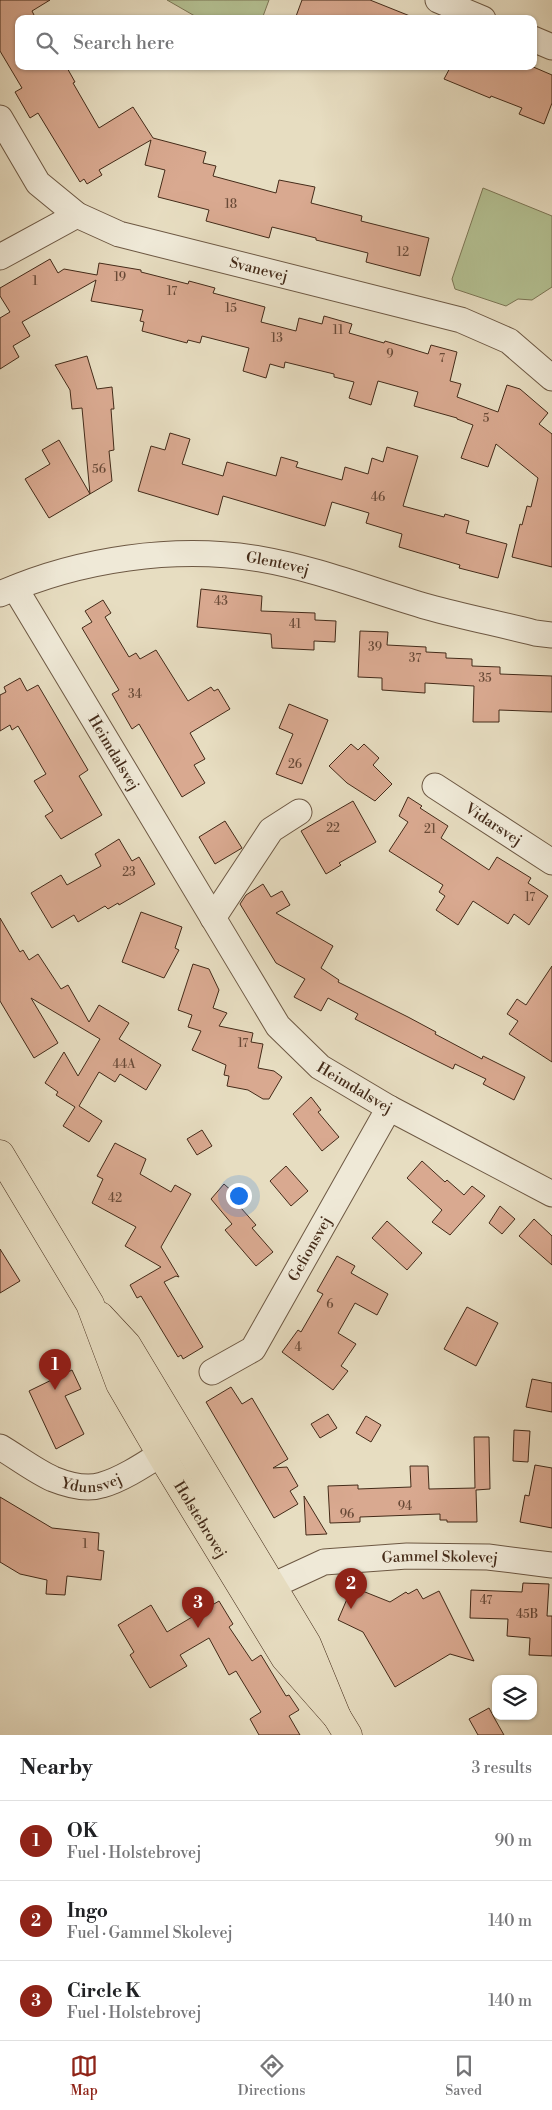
<!DOCTYPE html>
<html lang="en">
<head>
<meta charset="utf-8">
<style>
  :root { --surface:#fff; --page:#f2f2f2; --text:#202124; --muted:#757577; --line:#e0e0e0; --accent:#8f2418 }
  body { margin:0; font-family:"Libre Bodoni",serif; background:var(--page); color:var(--text) }
  .controls { position:absolute; right:15px; bottom:15px; display:grid; overflow:hidden; border-radius:10px; box-shadow:0 1px 4px #0004 }
  .controls button { width:45px; height:45px; display:grid; place-items:center; padding:0; border:0; border-bottom:1px solid var(--line); background:var(--surface); color:var(--text); font:25px sans-serif }
  .you { position:absolute; left:238px; top:1195px; width:18px; height:18px; margin:-12px; border:4px solid #fff; border-radius:50%; background:#1a73e8; box-shadow:0 0 0 8px #1a73e833 }
  .badge { display:grid; place-items:center; width:32px; height:32px; border-radius:50%; background:var(--accent); color:#fff; font-size:16px; font-weight:700 }
  .pin { position:absolute; translate:-50% -41px; filter:drop-shadow(0 1px 2px #0008) }
  .pin::after { content:''; position:absolute; top:26px; width:18px; height:15px; background:inherit; clip-path:polygon(0 0,100% 0,50% 100%) }
  .list { margin:0; padding:0; list-style:none }
  h2 { display:flex; justify-content:space-between; align-items:center; height:65px; margin:0; padding:0 20px; font-size:21px }
  h2 small { font-size:16px; font-weight:400; color:var(--muted) }
  .list li { display:grid; grid-template-columns:32px 1fr auto; gap:15px; align-items:center; box-sizing:border-box; height:80px; padding:0 20px; border-top:1px solid var(--line) }
  .list b { display:block; font-size:19px; white-space:nowrap }
  .list p { margin:0; font-size:16px; white-space:nowrap; color:var(--muted) }
  .list em { font-size:16px; font-style:normal; color:var(--muted) }
  .icon { flex:none; width:28px; height:28px; fill:none; stroke:currentColor; stroke-width:2; stroke-linecap:round; stroke-linejoin:round }
  .map { position:relative; flex:none; width:552px; height:1735px; overflow:hidden }
  .search { position:absolute; background:var(--surface); box-shadow:0 1px 4px #0004; left:15px; right:15px; top:15px; height:55px; display:flex; align-items:center; gap:12px; box-sizing:border-box; padding:0 18px; border-radius:10px; color:var(--muted); font-size:19px }
  .sheet { height:305px; background:var(--surface) }
  nav { display:flex; justify-content:space-around; align-items:center; box-sizing:border-box; height:70px; border-top:1px solid var(--line); background:var(--surface); font-size:14px; color:var(--muted) }
  nav a { display:grid; justify-items:center; gap:2px }
  nav .on { color:var(--accent) }
  .map>svg:first-child { display:block }
  .green { fill:#b4c193; stroke:#7c7656 }
  .building { fill:#d9a990; stroke:#442b19 }
  .lines { fill:none; stroke-linecap:round; stroke-linejoin:round }
  .minor-casing { stroke:#6d5843; stroke-width:27 }
  .major-casing { stroke:#442b19; stroke-width:29 }
  .minor { stroke:#efe9d7; stroke-width:25 }
  .major { stroke:#e7ddc1; stroke-width:28 }
  .labels { text-anchor:middle; stroke-width:4; stroke-linejoin:round; paint-order:stroke }
  .number-label { font-size:12px; fill:#694a37 }
  .street-label { font-size:15px; fill:#442b19; stroke:#efe9d7 }
</style>
</head>
<body>
<div class="map">
<svg width="552" height="1735" viewBox="0 0 552 1735">
  <rect width="100%" height="100%" fill="#e7ddc1"/>
  <filter id="stains"><feTurbulence type="fractalNoise" baseFrequency=".004" numOctaves="4"/><feColorMatrix values="0 0 0 0 .2 0 0 0 0 .09 0 0 0 0 .02 0 0 0 .5 -.17"/></filter>
  <radialGradient id="worn" r=".72"><stop offset=".6" stop-color="#630" stop-opacity="0"/><stop offset="1" stop-color="#630" stop-opacity=".3"/></radialGradient>
  <path class="green" d="M167,0H269L262,19H200Z
    M483,188L552,216V287L532,300L518,299L506,306L455,289L452,279Z"/>
  <path class="building" d="M0,0H50L32,11L36,19H19V66H66L75,82L73,83L99,128L133,107L153,138L206,152L203,163L216,166L213,176L276,193L279,180L315,187L311,203L362,216L361,221L429,238L420,276L366,262L368,253L316,240V238L272,227L269,238L206,221L209,210L158,197L165,170L145,165L151,140L99,170L102,175L87,184L84,179L80,182L38,113L30,118L15,92L22,88L0,51Z
    M302,0H370L415,18L295,19Z
    M451,66H531L552,75V103L544,124L519,114L522,108L491,96L490,98L444,79Z
    M50,259L58,273L64,269L97,275L99,263L141,270V272L188,284L189,281L215,288L213,293L265,307L261,322L296,331L299,318L322,324L324,316L352,324L349,333L384,343L385,341L428,354L431,345L457,352L450,381L461,384L457,397L498,412L507,385L520,389L548,413L539,424L552,434V567L512,557L520,524L522,525L527,506L531,507L538,478L496,444L488,467L461,458L473,425L457,419V418L414,406L418,392L378,381L371,405L349,398L354,382L334,377V374L285,362L284,368L270,364L266,378L243,371L249,348L202,336L200,343L188,340L187,343L142,331L144,322L140,321L143,310L91,301L96,280L22,322L30,336L13,346L19,357L0,369V318L10,312L0,296V288Z
    M87,356L97,389L112,387L114,409H111L114,450L109,451L112,481L49,518L25,479L50,464L42,450L59,440L90,494L82,408L72,409L70,390L55,365Z
    M170,433L190,439L182,464L223,476L227,462L276,476L281,457L298,462L296,467L342,480L345,467L368,474L372,458L383,462L387,447L418,456L403,506L444,517L445,514L469,521L466,533L507,544L498,578L459,568L460,565L399,547L402,534L366,523L369,513L332,502L325,526L223,496L218,515L138,491L151,446L165,450Z
    M201,589L262,596L261,611L315,613V620L336,621L335,642L314,641V650L272,648L271,634L197,627Z
    M103,600L111,613L105,617L129,657L136,653L140,659L156,650L188,701L211,687L214,691L218,689L230,709L190,733L205,759L194,765L205,783L182,797L139,724L132,729L112,694L119,690L82,628L92,622L85,611Z
    M360,631L388,632L387,645L426,647V652L446,653V658L472,659V666L500,667V674L552,676V712L499,710V722H473L474,686L425,683V693L382,690V678L358,677Z
    M20,678L27,691L38,685L88,770L79,776L102,815L61,839L45,816L53,811L34,781L46,774L18,726L12,730L10,725L0,731V695L6,692L4,687Z
    M289,704L328,720L302,784L276,774L293,734L279,728Z
    M351,744L358,750L364,744L379,758L373,765L392,784L375,801L347,783L329,766Z
    M408,797L422,806L420,808L448,826L441,838L489,870L497,857L531,878L528,883L548,896L529,925L514,914L508,924L473,901L458,925L436,910L445,896L439,892L443,885L389,851L408,822L399,816Z
    M353,801L376,842L339,863L341,865L326,874L301,831Z
    M225,821L242,848L215,864L199,837Z
    M119,839L132,861L139,857L155,884L119,905L118,903L108,909L105,906L78,922L74,915L52,928L31,893L61,875L67,885L101,866L95,854Z
    M263,884L271,897L282,891L290,905L276,913L333,946L321,968L339,980L338,982L408,1017L436,1032L435,1034L482,1059L483,1056L525,1077L514,1100L483,1084L486,1079L455,1064L453,1069L423,1054L355,1019L358,1014L328,998L321,1011L294,997L305,979L276,963L240,904L246,895Z
    M141,912L182,927L175,948L179,950L164,978L122,962Z
    M0,918L20,952L23,950L29,960L38,954L61,989L68,985L89,1022L99,1005L129,1023L119,1039L161,1065L146,1090L120,1074L115,1082L99,1072L79,1106L102,1121L89,1142L63,1126L75,1107L56,1095L58,1092L45,1083L64,1052L78,1076L100,1039L31,998L58,1043L34,1058L0,1001Z
    M193,964L209,969L219,990L213,1008L227,1013L219,1026L253,1033L251,1042L263,1044L258,1068L274,1071L282,1077L269,1099H263L248,1090L227,1086L229,1076L224,1075L226,1065L192,1050L201,1031L188,1027L192,1015L178,1010Z
    M552,966V1062L509,1034L518,1021L507,1014L517,999L526,1005Z
    M311,1097L321,1110L318,1112L339,1137L322,1151L293,1114Z
    M202,1130L212,1146L197,1155L187,1139Z
    M115,1143L146,1159L140,1174L171,1192L175,1185L191,1194L161,1247L179,1277L176,1276L164,1282L203,1347L183,1359L181,1355L178,1357L141,1296L137,1298L130,1285L161,1267L125,1246L136,1227L92,1203L103,1179L97,1176Z
    M422,1161L445,1182L447,1180L464,1195L472,1186L485,1196L450,1235L432,1222L442,1210L407,1178Z
    M286,1166L308,1191L291,1206L270,1181Z
    M224,1184L245,1203L241,1208L256,1225L252,1228L273,1252L256,1266L225,1230L232,1224L211,1199Z
    M500,1206L515,1219L502,1234L489,1223Z
    M534,1219L552,1236V1265L519,1236Z
    M387,1221L422,1253L407,1270L372,1238Z
    M0,1249L20,1281L0,1293Z
    M337,1256L355,1266L351,1273L388,1294L377,1315L355,1303L338,1333L356,1344L341,1366L348,1371L333,1390L282,1352L298,1330L301,1332L323,1294L317,1291Z
    M467,1307L498,1323L476,1366L444,1349Z
    M72,1370L81,1389L65,1396L84,1434L56,1449L29,1391Z
    M532,1379L552,1383V1412L526,1407Z
    M231,1387L242,1404L252,1398L288,1459L273,1468L287,1467L298,1486L290,1491L298,1504L274,1518L206,1402Z
    M328,1414L337,1428L320,1438L311,1424Z
    M366,1416L381,1425L371,1442L356,1433Z
    M514,1430L530,1431L528,1462L513,1461Z
    M474,1437H489L490,1489L476,1490L477,1522H447V1520H440V1514L360,1517V1522L330,1523L328,1486L358,1485V1489L411,1487L410,1466H428L429,1489L475,1488Z
    M535,1465L552,1468V1528L520,1522L525,1495L529,1496Z
    M304,1496L327,1534L306,1535Z
    M0,1497L52,1528L99,1533L98,1550L104,1551L101,1580L67,1576L65,1595L46,1594L47,1580L20,1574L0,1562Z
    M523,1583L549,1584L547,1616H552V1656L529,1655L530,1638L507,1636L508,1619L470,1618L471,1590L522,1592Z
    M417,1589L423,1599L439,1591L474,1661L450,1654L395,1687L363,1632L338,1620L350,1592L357,1595L360,1590L390,1602L406,1592L408,1594Z
    M219,1601L233,1624L229,1627L252,1661L261,1655L286,1696L289,1695L299,1710L289,1716L300,1735H259L250,1719L261,1712L236,1671L229,1675L209,1638L180,1655L187,1666L150,1688L130,1655L134,1652L118,1625L151,1605L167,1632Z
    M489,1708L496,1721L504,1735H478L469,1719Z"/>
  <g class="lines">
    <g class="minor-casing">
      <g id="minor">
        <path d="M438,0L483,19"/>
        <path d="M533,39L552,47"/>
        <path id="s1" d="M0,118L38,183L77,215L119,234L461,320L509,341L552,378"/>
        <path d="M0,257L77,215"/>
        <path id="s2" d="M15,588L278,1026L320,1067L389,1108L552,1194"/>
        <path id="s3" d="M0,594C79,559 175,545 260,559C318,569 373,591 428,607C464,617 500,624 535,633L552,635"/>
        <path id="s4" d="M435,786L552,862"/>
        <path d="M213,918L271,830L299,812"/>
        <path id="s5" d="M212,1372L253,1349L389,1108"/>
        <path id="s6" d="M0,1447C17,1457 35,1471 53,1479C68,1485 87,1490 102,1485C127,1478 155,1457 177,1444"/>
        <path id="s7" d="M257,1597L272,1586L324,1562L407,1556L488,1557L552,1565"/>
      </g>
    </g>
    <g class="major-casing">
      <g id="major">
        <path id="s8" d="M0,1154L90,1304L120,1384L166,1463L285,1658L337,1717"/>
        <path d="M100,1316L127,1345L307,1644L337,1717L348,1735"/>
      </g>
    </g>
    <use href="#minor" class="minor"/>
    <use href="#major" class="major"/>
  </g>
  <g class="labels">
    <g class="number-label">
      <text x="231" y="208">18</text>
      <text x="403" y="256">12</text>
      <text x="120" y="281">19</text>
      <text x="35" y="285">1</text>
      <text x="172" y="295">17</text>
      <text x="231" y="312">15</text>
      <text x="338" y="334">11</text>
      <text x="277" y="342">13</text>
      <text x="390" y="358">9</text>
      <text x="442" y="362">7</text>
      <text x="486" y="422">5</text>
      <text x="99" y="473">56</text>
      <text x="378" y="501">46</text>
      <text x="221" y="605">43</text>
      <text x="295" y="628">41</text>
      <text x="375" y="651">39</text>
      <text x="415" y="662">37</text>
      <text x="485" y="682">35</text>
      <text x="135" y="698">34</text>
      <text x="295" y="768">26</text>
      <text x="333" y="832">22</text>
      <text x="430" y="833">21</text>
      <text x="129" y="876">23</text>
      <text x="530" y="901">17</text>
      <text x="243" y="1047">17</text>
      <text x="124" y="1068">44A</text>
      <text x="115" y="1202">42</text>
      <text x="330" y="1308">6</text>
      <text x="298" y="1351">4</text>
      <text x="405" y="1510">94</text>
      <text x="347" y="1518">96</text>
      <text x="85" y="1548">1</text>
      <text x="486" y="1604">47</text>
      <text x="527" y="1618">45B</text>
    </g>
    <g class="street-label">
      <text dy="5" stroke="none"><textPath href="#s1" startOffset="316">Svanevej</textPath></text>
      <text dy="5" stroke="none"><textPath href="#s3" startOffset="284">Glentevej</textPath></text>
      <text dy="5" stroke="none"><textPath href="#s2" startOffset="192">Heimdalsvej</textPath></text>
      <text dy="5" stroke="none"><textPath href="#s4" startOffset="70">Vidarsvej</textPath></text>
      <text dy="5" stroke="none"><textPath href="#s2" startOffset="610">Heimdalsvej</textPath></text>
      <text dy="5" stroke="none"><textPath href="#s5" startOffset="162">Gefionsvej</textPath></text>
      <text dy="5" stroke="none"><textPath href="#s6" startOffset="102">Ydunsvej</textPath></text>
      <text dy="5" stroke="none"><textPath href="#s8" startOffset="418">Holstebrovej</textPath></text>
      <text dy="5" stroke="none"><textPath href="#s7" startOffset="192">Gammel Skolevej</textPath></text>
    </g>
  </g>
  <rect width="100%" height="100%" filter="url(#stains)"/>
  <rect width="100%" height="100%" fill="url(#worn)"/>
</svg>
<div class="controls">
<button><svg class="icon" aria-label="layers" viewBox="0 0 24 24"><path d="M12 4l9 5-9 5-9-5zM3 14l9 5 9-5"/></svg></button>
</div>
<div class="you"></div>
<div class="pin badge" style="left:55px;top:1390px">1</div>
<div class="pin badge" style="left:351px;top:1609px">2</div>
<div class="pin badge" style="left:198px;top:1628px">3</div>
<div class="search"><svg class="icon" aria-label="search" viewBox="0 0 24 24"><circle cx="10" cy="10" r="6"/><path d="M15 15l6 6"/></svg>Search here</div>
</div>
<section class="sheet">
<h2>Nearby<small>3 results</small></h2>
<ul class="list">
<li><span class="badge">1</span><div><b>OK</b><p>Fuel · Holstebrovej</p></div><em>90 m</em></li>
<li><span class="badge">2</span><div><b>Ingo</b><p>Fuel · Gammel Skolevej</p></div><em>140 m</em></li>
<li><span class="badge">3</span><div><b>Circle K</b><p>Fuel · Holstebrovej</p></div><em>140 m</em></li>
</ul>
</section>
<nav>
<a class="on"><svg class="icon" aria-label="map" viewBox="0 0 24 24"><path d="M3 6l6-2 6 2 6-2v14l-6 2-6-2-6 2zM9 4v14M15 6v14"/></svg>Map</a>
<a><svg class="icon" aria-label="directions" viewBox="0 0 24 24"><path d="M12 3l9 9-9 9-9-9zM9 14v-3h6M13 9l2 2-2 2"/></svg>Directions</a>
<a><svg class="icon" aria-label="saved" viewBox="0 0 24 24"><path d="M7 4h10v16l-5-4-5 4z"/></svg>Saved</a>
</nav>
</body>
</html>
